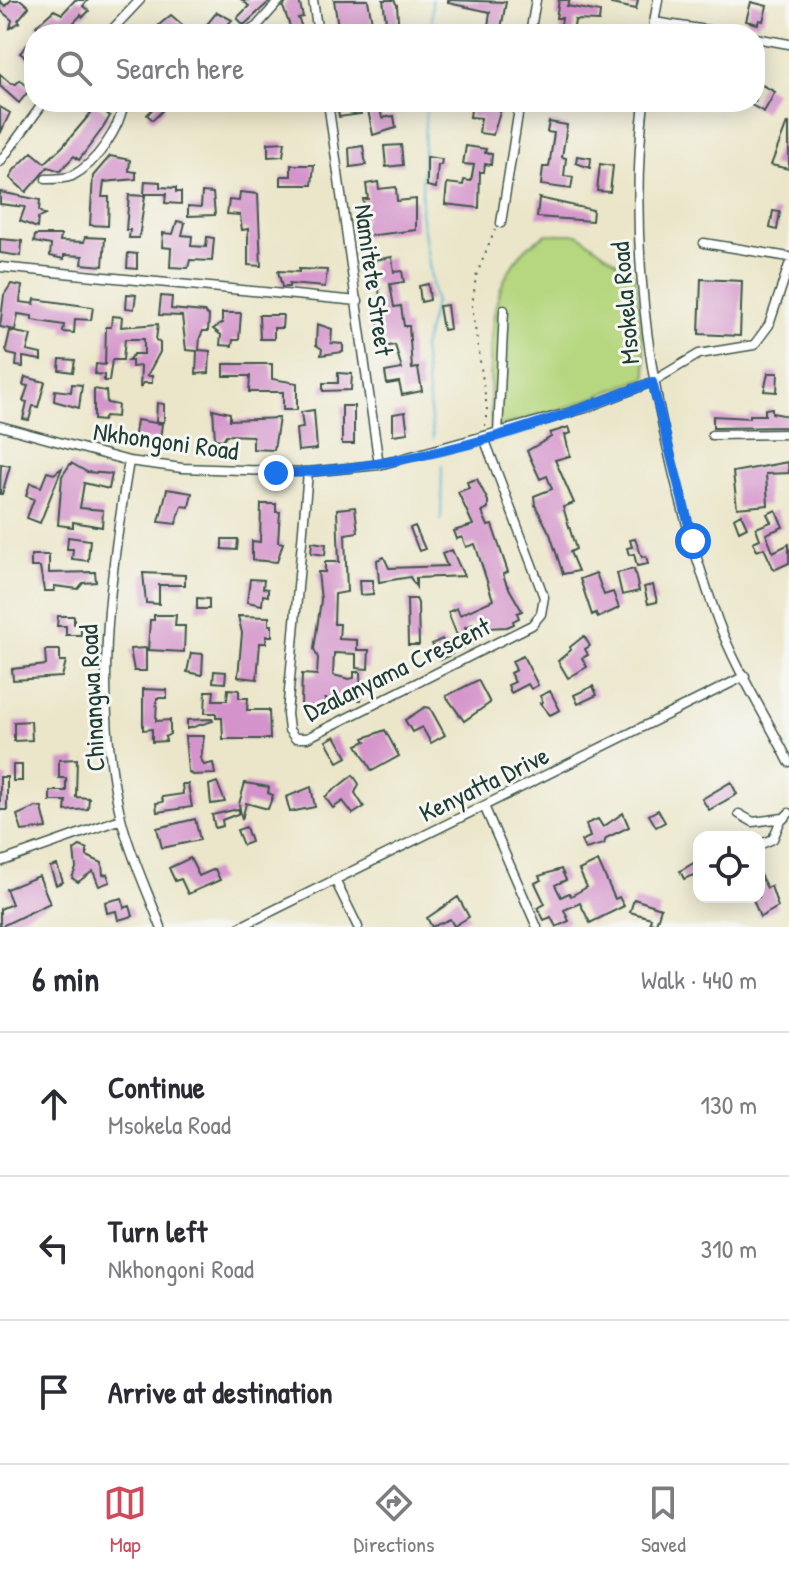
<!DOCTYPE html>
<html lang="en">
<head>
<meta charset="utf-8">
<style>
  :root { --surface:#fff; --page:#f2f2f3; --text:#2b2b33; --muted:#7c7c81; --line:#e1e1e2; --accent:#d1495b }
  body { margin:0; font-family:"Patrick Hand",sans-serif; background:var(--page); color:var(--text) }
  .controls { position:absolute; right:24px; bottom:24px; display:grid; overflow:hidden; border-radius:16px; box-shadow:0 4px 20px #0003 }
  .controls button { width:72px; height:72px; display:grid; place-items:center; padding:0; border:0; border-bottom:2px solid var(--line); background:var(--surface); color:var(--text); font:40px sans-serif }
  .stop { position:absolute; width:24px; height:24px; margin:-18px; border:6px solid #1a73e8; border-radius:50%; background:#fff }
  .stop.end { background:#1a73e8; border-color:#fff; box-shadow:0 2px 8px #0008 }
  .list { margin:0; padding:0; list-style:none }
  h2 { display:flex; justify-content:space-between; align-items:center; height:104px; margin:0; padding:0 32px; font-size:34px }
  h2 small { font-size:26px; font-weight:400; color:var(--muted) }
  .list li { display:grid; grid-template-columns:52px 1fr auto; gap:24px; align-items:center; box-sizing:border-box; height:144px; padding:0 32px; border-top:2px solid var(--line) }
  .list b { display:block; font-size:30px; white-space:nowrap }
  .list p { margin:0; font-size:26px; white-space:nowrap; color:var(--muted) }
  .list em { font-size:26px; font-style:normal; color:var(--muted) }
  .icon { flex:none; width:44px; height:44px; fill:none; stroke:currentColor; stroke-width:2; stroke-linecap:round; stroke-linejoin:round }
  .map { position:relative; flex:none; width:789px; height:927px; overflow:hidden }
  .search { position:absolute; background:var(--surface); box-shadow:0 4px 20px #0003; left:24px; right:24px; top:24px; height:88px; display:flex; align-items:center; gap:20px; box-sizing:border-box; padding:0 28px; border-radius:32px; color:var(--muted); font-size:30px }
  .sheet { height:536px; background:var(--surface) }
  nav { display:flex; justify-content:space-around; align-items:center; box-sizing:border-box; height:112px; border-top:2px solid var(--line); background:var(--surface); font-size:22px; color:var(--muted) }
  nav a { display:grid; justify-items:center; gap:4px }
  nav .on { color:var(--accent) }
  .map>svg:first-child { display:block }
  .green { fill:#b6d77f; stroke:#6a8a5a; stroke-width:2 }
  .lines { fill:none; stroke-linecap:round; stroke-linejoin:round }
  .stream { stroke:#51afcf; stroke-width:2 }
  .building { fill:#d494cb }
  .minor-casing { stroke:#3e564a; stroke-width:11 }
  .path { stroke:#3e564a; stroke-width:2; stroke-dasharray:2 6; stroke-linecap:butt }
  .minor { stroke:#fff; stroke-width:8 }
  .route { stroke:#1a73e8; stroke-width:10 }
  .labels { text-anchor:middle; stroke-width:6; stroke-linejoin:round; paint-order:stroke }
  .street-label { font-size:26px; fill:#1f3d34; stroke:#f6f6f2 }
</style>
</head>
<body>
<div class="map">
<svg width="789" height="927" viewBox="0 0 789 927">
  <rect width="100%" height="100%" fill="#f6f6f2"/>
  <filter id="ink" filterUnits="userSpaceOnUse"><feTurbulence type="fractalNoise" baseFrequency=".0125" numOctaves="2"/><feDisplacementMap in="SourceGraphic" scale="16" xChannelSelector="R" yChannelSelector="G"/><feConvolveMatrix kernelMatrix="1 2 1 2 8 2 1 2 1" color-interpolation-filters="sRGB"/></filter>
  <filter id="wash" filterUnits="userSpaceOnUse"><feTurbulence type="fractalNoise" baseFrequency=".006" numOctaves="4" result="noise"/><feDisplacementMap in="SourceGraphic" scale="32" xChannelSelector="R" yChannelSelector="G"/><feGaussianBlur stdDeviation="1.8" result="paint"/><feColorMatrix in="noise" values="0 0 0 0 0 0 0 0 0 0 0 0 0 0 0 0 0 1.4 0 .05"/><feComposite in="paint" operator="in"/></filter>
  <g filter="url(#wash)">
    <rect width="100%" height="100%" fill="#ebe6c9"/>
    <path class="green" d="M547,234H578L632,273L636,280L647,377L574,405L491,429C492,363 477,271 547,234Z"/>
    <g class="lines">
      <path class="stream" d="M432,0V34
        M426,102L421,213L435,302L423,348L433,438
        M441,520L442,466"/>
    </g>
    <g id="blocks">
      <path class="building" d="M11,0H21L29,7L18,20L20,22L10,28L12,20L0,10V1L5,6Z
        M75,0H88L83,6L89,11L83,17L81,15L63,34H45L36,26L54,10L62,14Z
        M242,0H271L244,25L237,18L249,6Z
        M288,0H299L303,17L298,18L305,34H280L291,29L283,7Z
        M334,0H368L374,34H339Z
        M383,0H394L397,5L399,34H375V31L387,28Z
        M448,0L506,2L500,34H487L490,12L448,3Z
        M559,0H570L567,6L600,12L599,21L575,20L573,34L560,33L562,18H556Z
        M611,0H638L636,9L611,4Z
        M751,2L767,6L763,21L759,20L758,24L746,21Z
        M217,12L232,20L219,34H199Z
        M171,15L186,28L180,34H161L164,31L159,25Z
        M34,37V64L20,53Z
        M0,74L10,83L16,84L20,80L30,89L19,103L0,86Z
        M760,84L775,92L764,112L746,102H755Z
        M78,102H101L98,106L110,116L103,128L79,160L74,156L60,171L48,167L26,192L10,178L14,170L32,152L45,163L63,146L91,113Z
        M159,102L165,108L153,120L147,115Z
        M472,102H493L492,108L501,109L493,135L479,133L481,118L470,117Z
        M360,105L361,114L339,117L338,111Z
        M0,107L10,113L0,134Z
        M380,108L382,118L394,116L396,128L373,135L368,110Z
        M549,122L567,125L562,157L566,158L564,176L573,177L571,189L541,185L543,167H549L554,133L547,132Z
        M787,123H789V169L771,165Z
        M285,142L283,156L268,157V143Z
        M401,145L403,165L386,167L384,146Z
        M363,146L366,165L350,167L349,148Z
        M466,146L486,149L485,153L492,154L491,165L485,164L484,172H480L479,208L445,204L447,183L463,185L464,180L471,181L474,165L463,164Z
        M110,156L130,160L129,171L136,172V179L104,182L102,197H109L108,226L90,225L93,176Z
        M577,156L591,158L590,168L576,163Z
        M427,157L442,159L441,165H438L436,188L427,186Z
        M600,164L613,166L610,192L597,191Z
        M291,165H314L312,185H281V176H291Z
        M145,181L160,182V187L176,188V192H181V204L165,203L166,194H144Z
        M378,182L379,189L396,187L397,201L416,199V230L359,237L358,221L366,220L363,199H368L366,184Z
        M0,192L40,200L39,211L45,215L38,218L37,228L20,221L25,207L0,204Z
        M202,192L213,193L215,215L188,216V206L201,207Z
        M240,192L258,194L261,266L248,265V229L242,230L240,215L227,214L229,200L239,201Z
        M129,195L145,196L139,238H129L130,230H126Z
        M539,198L593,210L592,221L537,217Z
        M773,211L780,212L777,230L770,228Z
        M177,221L185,223L182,235L192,236L191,246L206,247L207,237L214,238L212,261L190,260L188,268L170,267L171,248L162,247L163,233L173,234Z
        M35,235H61L60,241L84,242L85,237L105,238L103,266L82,264L83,256L64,255V259L50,256L51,245L34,242Z
        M0,239L22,241L21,256L0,253Z
        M128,253L137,254V269L127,268Z
        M392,257L394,272L402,271L404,282L390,284L394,307L401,306L404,326H409L412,369L418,368L422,391L402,395L399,382L387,384L385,372L402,369L395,345L383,347L375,306L380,305L379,284L375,285L371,265L375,264L374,260Z
        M299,269L327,270L325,287L289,284V287H282L278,271L299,272Z
        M701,279L742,281L740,336L699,334Z
        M11,284L22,286L20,302L34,304L35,299L93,307L91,320L75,319L74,333L63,332L64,325L32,320V316L18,314L15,330L0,327L4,295Z
        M428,284L430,300L421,302L419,286Z
        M127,294L136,295L134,309L126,308Z
        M161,296L172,297L171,309L204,312L209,316L208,331H203L200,337L199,350L210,351L209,373L196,374L197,351L186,350L182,316L159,315Z
        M447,305L450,329L443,330L439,306Z
        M222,313H241L239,340H233L232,346L220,345L221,335L213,329L222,323Z
        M259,315H283L282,328H274V339H260Z
        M112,316L122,317L121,327L158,324L156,340L160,343V352L147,376H152V383H143L140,388L141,366L132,367V361H127L134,354H144V339H125L123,360H112L109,381H104V375L95,374L96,364L105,365L106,327H111Z
        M317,324L332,329L331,343L343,344V352L321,355L322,349L316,345Z
        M10,331L31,335L27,351L41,354V360L23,357V367L16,366L17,356L8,354L6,349Z
        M60,359L75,360L73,372L59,370Z
        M224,364H272V379L297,383V410H283V392H249L250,376H224Z
        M338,373L352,374L351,390L323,391V383H338Z
        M768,373H778L777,392L764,391Z
        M25,377L45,382L38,407L33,406L29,420L23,419L27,402L23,401L28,386L23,385Z
        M72,384L82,385L79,408L54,401L55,390L71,392Z
        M94,389L106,391L107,403L118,405L117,417L105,416L103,421L94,420Z
        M157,403L164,404V422H156Z
        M342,406H354V444H342Z
        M772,408V413L789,416V427L713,428V416L750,418V415H765V409Z
        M213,409L230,413V420L279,418L274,450L253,449V436L226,435L223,440L215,439Z
        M314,410L317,449L298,451L296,429L303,428L301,412Z
        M405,412L408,433L393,435V414Z
        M137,420L162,424L160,439L134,441Z
        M569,427L571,433L565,435L570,456L555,460L574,503L563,507L576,549L570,552L578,571L563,574L550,534L535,505L534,496L552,489L547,476L540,479L527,451L551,437L550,433Z
        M788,462L789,473L766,474L768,505L737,508L733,472Z
        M71,463L87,472L112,474L109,489L84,483L80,508L103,510L102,527L73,522V527L58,525L62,476Z
        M1,464L10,466L2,494H0Z
        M62,468L40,523L27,518L34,499L26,496L30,483L41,487L47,472L54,474Z
        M477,479L488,501V509L482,512L488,526L492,525L508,572L503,574L506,583L522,611L517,613L519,618L513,621L514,624L507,627L486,628L483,621L465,627L472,644L462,648L448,612L457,608L460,615L493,600L475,544L466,547L462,537L457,539L454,531L473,525L458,492L469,488L467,482Z
        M167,489L192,493L189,507L182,506L176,524L159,522Z
        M261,504H276V512H280L278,542L283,543L277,562L252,560V541L260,542Z
        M355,507L358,532L345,534L347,592L335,594L334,624H340L339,639L357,640V650H369L368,669L356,668V654L334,653L333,675L349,679L354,678V672H360L361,700L325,699V707L301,706L302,674L317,675L318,658L314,649L321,600L318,572H325V562H339L337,509Z
        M776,510L783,527L766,534L773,552L789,544V563L774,570L764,548L757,551L753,542L760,539L756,528L771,522L767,514Z
        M741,514L747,527L739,531L734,518Z
        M415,526L425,549L419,551L410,528Z
        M68,537L90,540L88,561L72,559L73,549H67Z
        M222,539H238L237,550L222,549Z
        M635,539L642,557L646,556L648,564L637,566L634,554L629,555L627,548L632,547L630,540Z
        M312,542L326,544L325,555L311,553Z
        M452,550L464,576L416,578V587L410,577L379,582L377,560L384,557L389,568L447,566L442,554Z
        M31,555H49V573L95,572L96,582L83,583L78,589L54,586V591H44L40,567H31Z
        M634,569L639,591L622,595L617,573Z
        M143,573L185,575V585H159V604L146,603Z
        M596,573L604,595L613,592L619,608L598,618L596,613L592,615L580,579Z
        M250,579L264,580L263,588L268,589V596L263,595L262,605L247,602Z
        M359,580H373V594L360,595Z
        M653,585L657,602L648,604L644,587Z
        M197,598L209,599V609H197Z
        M407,599H416L418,603L419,645H408Z
        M154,615H176L175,626H185L184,652L148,650L150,620H154Z
        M58,616H74V624L81,625V635H66V626H57Z
        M238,616L269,617V625H272V636H266V643H260L257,679L238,677L242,633Z
        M584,636L590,646L585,649L588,655L582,658L587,667L568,678L558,661L571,650L570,647Z
        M442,639L452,654L440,660L432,644Z
        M146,648V671H134L130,649Z
        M45,650H60V661H66L62,677L13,680L12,669L46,665Z
        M191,653L203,654L202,675L187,672Z
        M523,656L538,685L531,689L528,684L511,693L508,685L515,682L510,673L516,670L512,661Z
        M214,671L226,672L225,683L213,682Z
        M478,680L490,703L464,721L446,696Z
        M593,686L597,695L578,704L574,695Z
        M143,689L167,690V698H157L156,721L170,720V734L165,737L166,741L152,742V729L143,730Z
        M228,689L239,690V698H248L247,710H269L270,739H223L222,718H216V713H205L206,691H214L213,700H227Z
        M550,691L560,710L550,715L540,703L543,702L540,696Z
        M425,707L430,708L445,735L431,743L422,727L412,732L405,720Z
        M212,719L213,721L187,729V720Z
        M31,721L32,740L14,741V722Z
        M385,730L399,756L372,771L357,745L366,741L364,738Z
        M185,736H204L201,759L204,765L213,763L215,774L192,775L188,771Z
        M335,736L347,757L338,762L326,741Z
        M77,759L76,797L89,798L88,809L65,811L66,801H50V791H66V778H59V760Z
        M13,765H22V781H13Z
        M353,775L359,784L355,793L364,807L353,814L343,801L333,808L325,797Z
        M0,777H7V810H0Z
        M217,782L225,802L211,804L209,785Z
        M731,782L737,794L709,810L702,799Z
        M245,783L269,787L268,793L273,795L268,809L246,803L242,820L239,804Z
        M182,784H188L192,807L157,812L156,803L163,802L162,797L183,794Z
        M311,787L315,807L290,812L286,797Z
        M36,807L42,808L47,828L22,831L17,815Z
        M238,809L240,813L222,820L223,826L215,828L212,815Z
        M658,810L665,822L656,827L649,815Z
        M623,813L629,827L606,838L604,844L585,849L581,841L590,837L586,824L598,819L603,827Z
        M195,819L200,840L162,848L157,828Z
        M246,827L251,842L243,845L237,830Z
        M80,846L87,849V856L102,863L103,875L107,874L110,882L99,886L93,871L78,882L72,878L76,868L74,850Z
        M190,858L199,876L215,869L220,880L188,894L181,879L175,881L169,868Z
        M699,860V886L693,875L684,879L680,871Z
        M598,861L615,899L619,897L624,906L590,923L580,903L564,910L569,921L556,927L551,917L544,920L538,908L545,904L535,883L541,880L539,876L561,869L566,880L555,885L561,897L569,893L571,896L587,887L579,870Z
        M57,865L63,882L56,885L50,867Z
        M759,873L767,888L771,886L778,907L760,917L752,897H759Z
        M39,876L50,903L0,927V909L12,904L6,889Z
        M458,897L469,917L454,926L450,919L432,927L427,918Z
        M122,898L124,908L130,906L133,916L118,920L116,911L107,913L105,902Z
        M634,899L661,908L656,924L650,922L651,918L630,912Z"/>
    </g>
  </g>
  <g filter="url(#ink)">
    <use href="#blocks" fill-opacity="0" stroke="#3e564a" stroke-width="2"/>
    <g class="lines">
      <g class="minor-casing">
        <path id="minor" d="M313,0L318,34
          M654,22L733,34
          M108,34L140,0
          M243,34L256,27L280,0
          M530,34L536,0
          M652,34L658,0
          M755,38L789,44
          M328,102L379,465
          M644,102C624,272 660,460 718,621C736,670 766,716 789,762
          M0,162L44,102
          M46,179C54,179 64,179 72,176C97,163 120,128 124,102
          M501,223L520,102
          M704,243L789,257
          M0,267L358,301
          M0,426L129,461L182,468L308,472L379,465L586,408L652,382L699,354L754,345L769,325L789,265
          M498,433L504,310
          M712,435L789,434
          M129,461C109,580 93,700 121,818C130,855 148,892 161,927
          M308,472L287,714L289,730L295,738H307L532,625L541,614L544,597L484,438
          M484,806L537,927
          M739,814L753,822L783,818
          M759,845L773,839L780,822L789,813
          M0,862L121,819
          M335,880L358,927
          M240,927L745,676"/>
      </g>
      <path class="path" d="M485,426L487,408L472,307L476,276L495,230"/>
      <use href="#minor" class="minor"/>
    </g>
  </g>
  <g class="lines" filter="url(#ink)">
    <path class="route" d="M276,473C405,471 533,429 652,382L693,541"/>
  </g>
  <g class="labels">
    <g class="street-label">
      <text transform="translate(374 280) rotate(82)" y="9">Namitete Street</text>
      <text transform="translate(625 303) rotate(-95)" y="9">Msokela Road</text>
      <text transform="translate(166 441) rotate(8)" y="9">Nkhongoni Road</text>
      <text transform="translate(397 669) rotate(-26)" y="9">Dzalanyama Crescent</text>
      <text transform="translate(92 698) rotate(-93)" y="9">Chinangwa Road</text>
      <text transform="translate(484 784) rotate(-26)" y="9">Kenyatta Drive</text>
    </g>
  </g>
</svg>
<div class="controls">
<button><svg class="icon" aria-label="locate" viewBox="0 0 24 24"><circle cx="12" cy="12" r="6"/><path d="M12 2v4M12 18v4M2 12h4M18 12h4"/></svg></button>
</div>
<div class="stop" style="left:693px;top:541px"></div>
<div class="stop end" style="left:276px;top:473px"></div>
<div class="search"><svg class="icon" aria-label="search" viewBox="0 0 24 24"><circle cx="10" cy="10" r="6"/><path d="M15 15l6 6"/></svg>Search here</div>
</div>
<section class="sheet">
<h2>6 min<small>Walk · 440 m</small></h2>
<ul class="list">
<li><svg class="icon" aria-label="ahead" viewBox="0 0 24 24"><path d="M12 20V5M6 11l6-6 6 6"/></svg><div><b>Continue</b><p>Msokela Road</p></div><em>130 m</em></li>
<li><svg class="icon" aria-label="left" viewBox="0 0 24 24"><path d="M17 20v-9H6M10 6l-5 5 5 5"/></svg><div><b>Turn left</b><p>Nkhongoni Road</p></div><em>310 m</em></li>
<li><svg class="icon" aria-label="arrive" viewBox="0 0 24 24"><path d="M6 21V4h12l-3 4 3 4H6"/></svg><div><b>Arrive at destination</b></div></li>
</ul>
</section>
<nav>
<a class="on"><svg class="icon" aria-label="map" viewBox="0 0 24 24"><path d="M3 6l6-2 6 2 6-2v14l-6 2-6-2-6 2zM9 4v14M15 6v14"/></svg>Map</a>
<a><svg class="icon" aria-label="directions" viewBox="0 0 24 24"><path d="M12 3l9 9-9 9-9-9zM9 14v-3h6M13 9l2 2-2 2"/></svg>Directions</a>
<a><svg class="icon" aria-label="saved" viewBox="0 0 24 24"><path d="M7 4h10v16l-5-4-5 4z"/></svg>Saved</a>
</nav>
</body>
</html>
